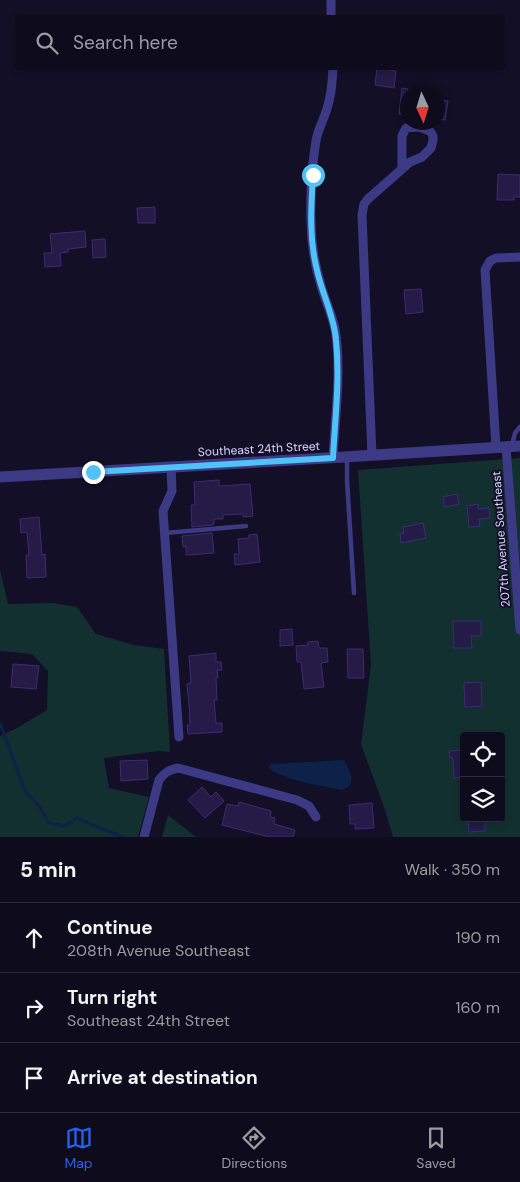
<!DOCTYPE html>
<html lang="en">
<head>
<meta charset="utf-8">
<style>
  :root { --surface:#0e0b1c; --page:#1c1929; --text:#f1f3f6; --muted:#9b9ba3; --line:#2e2b3b; --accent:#2563eb }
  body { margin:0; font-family:"DM Sans",sans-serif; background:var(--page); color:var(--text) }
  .controls { position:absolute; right:15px; bottom:15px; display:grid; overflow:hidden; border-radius:5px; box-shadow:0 2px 8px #0003 }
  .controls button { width:45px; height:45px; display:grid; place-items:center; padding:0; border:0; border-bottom:1px solid var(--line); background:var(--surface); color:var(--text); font:25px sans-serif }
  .compass { position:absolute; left:400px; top:85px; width:45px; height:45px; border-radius:50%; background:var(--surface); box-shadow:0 2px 8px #0003; rotate:176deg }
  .stop { position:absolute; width:15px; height:15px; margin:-11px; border:4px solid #4fc3f7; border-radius:50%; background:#fff }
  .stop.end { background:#4fc3f7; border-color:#fff; box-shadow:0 1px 5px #0008 }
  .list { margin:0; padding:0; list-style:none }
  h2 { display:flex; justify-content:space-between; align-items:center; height:65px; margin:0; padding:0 20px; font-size:21px }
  h2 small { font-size:16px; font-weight:400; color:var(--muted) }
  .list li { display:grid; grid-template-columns:32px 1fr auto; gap:15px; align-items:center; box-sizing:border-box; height:70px; padding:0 20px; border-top:1px solid var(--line) }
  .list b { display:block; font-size:19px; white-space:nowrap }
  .list p { margin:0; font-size:16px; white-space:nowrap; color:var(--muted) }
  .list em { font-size:16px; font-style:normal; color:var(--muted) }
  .icon { flex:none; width:28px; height:28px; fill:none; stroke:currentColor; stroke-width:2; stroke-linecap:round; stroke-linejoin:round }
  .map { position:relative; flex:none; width:520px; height:837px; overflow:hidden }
  .search { position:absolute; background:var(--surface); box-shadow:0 2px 8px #0003; left:15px; right:15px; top:15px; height:55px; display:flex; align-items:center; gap:12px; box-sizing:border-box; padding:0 18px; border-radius:5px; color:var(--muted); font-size:19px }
  .sheet { height:275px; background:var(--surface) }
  nav { display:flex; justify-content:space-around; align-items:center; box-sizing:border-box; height:70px; border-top:1px solid var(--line); background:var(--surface); font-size:14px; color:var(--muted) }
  nav a { display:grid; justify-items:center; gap:2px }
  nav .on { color:var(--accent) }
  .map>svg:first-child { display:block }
  .green { fill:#12302f; fill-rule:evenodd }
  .water { fill:#0c2248 }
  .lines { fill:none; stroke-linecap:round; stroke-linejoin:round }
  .stream { stroke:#0c2248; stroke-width:3 }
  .building { fill:#241b47; stroke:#3b2d73 }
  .service { stroke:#3d3a85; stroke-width:4.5 }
  .minor { stroke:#3d3a85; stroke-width:9 }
  .tertiary { stroke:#3d3a85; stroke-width:11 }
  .route { stroke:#4fc3f7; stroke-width:6 }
  .labels { text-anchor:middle; stroke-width:4; stroke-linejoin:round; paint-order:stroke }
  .street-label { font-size:12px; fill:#d9d4ff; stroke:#130f26 }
</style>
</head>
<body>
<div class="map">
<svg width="520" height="837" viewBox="0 0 520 837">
  <rect width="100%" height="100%" fill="#130f26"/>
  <path class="green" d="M520,458V837H393L384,807L361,744L371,665L358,470ZM464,736H501V818H464Z
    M0,569L8,604L53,603L77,607L96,634L134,645L164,649L170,752L159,751L104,758L109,788L149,797L138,837H0V736L17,728L47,710L48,671L32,654L0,651Z
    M168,815L196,837H162Z"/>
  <path class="water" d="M344,760C350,771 358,785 342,790C323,786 281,780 268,767L271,764Z"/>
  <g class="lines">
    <path class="stream" d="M0,723L25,791L39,806L49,823L64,826L77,818L90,824L123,837"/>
  </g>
  <path class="building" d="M377,68L396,71L394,88L375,85Z
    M402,88L408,89V115L399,114Z
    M438,100L448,101L445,120L438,119Z
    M498,174L520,175V197H514V200H497Z
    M155,207V223H138L137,208Z
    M85,231L86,247L68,249V252L60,253L61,266L45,267L44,253H52L50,234Z
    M105,239L106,257L93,258L92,240Z
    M421,289L423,312L406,314L404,290Z
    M219,480V486L250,484L253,516L243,517V514L223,515V519H214V524L212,525L192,527L191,505H195L194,482Z
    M457,494L459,504L445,507L443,497Z
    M478,504V509L489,508L490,518L479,519L480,526L469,527L467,506Z
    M39,517L42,555L45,554L46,577L27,578L26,555H29L27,532L21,533L20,519Z
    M423,523L426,538L401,543L400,534L404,533L403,527Z
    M212,533L214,553L186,555V546L183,547L182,536Z
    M257,534L260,562L235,565L234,554H239L238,539L249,538V535Z
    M453,621H481V636H471L472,648H454Z
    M292,629L293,645L280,646V630Z
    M318,641L319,648H327L328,662L321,663L324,687L304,689L301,662H297L296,646L308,645V642Z
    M347,649H363L364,678H348Z
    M216,653V662H221L222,670H217L218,678H216L217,700H214L216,723H222V732L188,734L187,725H190L189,715H190L187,684L191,683L189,656Z
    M13,664L39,666L36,689L11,687Z
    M481,682L482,706L465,707L464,683Z
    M464,750V777L454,778L453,758H450L449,751Z
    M147,760L148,779L121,781L120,761Z
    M202,787L211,797L216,792L224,801L205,818L188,800Z
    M239,802L271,811L270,817L275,818L274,824L295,830L293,837H270L222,825L227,804L238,806Z
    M372,803L374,828L355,829V824H350L349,805Z
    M468,818H485V831L469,832Z"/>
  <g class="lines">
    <path class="service" d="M512,445L515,433L520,427
      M347,459V480L354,593
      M165,533L246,526"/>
    <path class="minor" d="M331,0V18
      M496,447L485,270L490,261L496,258L520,257
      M506,447L520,630
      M372,455L362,215L364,204L368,199L410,162L422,157L431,148L433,141V136L430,131L419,127L406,128L402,136V169
      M333,458C335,416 342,370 335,329C332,315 326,302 322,289C315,267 311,244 311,221C310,197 312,164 316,141C318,128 325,118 328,105C332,93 332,80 333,68
      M171,467L172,491L163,511L179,737
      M144,837L159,780C165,772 169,770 178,768L297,800L309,806L316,817"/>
    <path class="tertiary" d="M0,477L344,457L520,446"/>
  </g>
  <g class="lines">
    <path class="route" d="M93,472L333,458C335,419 340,379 336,340C334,315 322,294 317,270C309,239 311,207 313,175"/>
  </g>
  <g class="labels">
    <g class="street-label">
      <text transform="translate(259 449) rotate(-3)" y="4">Southeast 24th Street</text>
      <text transform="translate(501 539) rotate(-94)" y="4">207th Avenue Southeast</text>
    </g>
  </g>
</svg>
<div class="controls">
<button><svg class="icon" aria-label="locate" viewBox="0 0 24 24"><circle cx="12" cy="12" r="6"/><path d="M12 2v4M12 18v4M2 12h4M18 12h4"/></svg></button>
<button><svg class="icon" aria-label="layers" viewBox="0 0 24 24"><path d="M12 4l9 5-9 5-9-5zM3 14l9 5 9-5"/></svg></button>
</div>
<svg class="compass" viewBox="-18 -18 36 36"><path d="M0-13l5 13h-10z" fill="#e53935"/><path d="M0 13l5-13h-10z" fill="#9b9ba3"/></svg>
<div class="stop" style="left:313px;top:175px"></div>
<div class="stop end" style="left:93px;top:472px"></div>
<div class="search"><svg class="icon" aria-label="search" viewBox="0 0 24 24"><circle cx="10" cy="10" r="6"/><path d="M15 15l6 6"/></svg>Search here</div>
</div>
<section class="sheet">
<h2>5 min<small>Walk · 350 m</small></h2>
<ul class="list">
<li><svg class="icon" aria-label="ahead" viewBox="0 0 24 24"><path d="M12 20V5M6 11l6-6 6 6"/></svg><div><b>Continue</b><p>208th Avenue Southeast</p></div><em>190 m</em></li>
<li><svg class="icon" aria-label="right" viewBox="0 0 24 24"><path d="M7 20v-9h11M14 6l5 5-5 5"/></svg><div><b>Turn right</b><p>Southeast 24th Street</p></div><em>160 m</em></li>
<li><svg class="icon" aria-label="arrive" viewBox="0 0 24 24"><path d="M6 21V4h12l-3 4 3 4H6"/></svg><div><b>Arrive at destination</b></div></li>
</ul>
</section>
<nav>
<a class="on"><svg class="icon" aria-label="map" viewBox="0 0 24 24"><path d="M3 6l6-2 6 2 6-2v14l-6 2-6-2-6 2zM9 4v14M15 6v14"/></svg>Map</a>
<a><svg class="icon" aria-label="directions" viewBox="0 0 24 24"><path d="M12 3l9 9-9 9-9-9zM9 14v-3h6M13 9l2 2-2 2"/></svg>Directions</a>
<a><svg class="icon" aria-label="saved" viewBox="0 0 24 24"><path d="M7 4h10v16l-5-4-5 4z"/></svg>Saved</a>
</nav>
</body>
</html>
